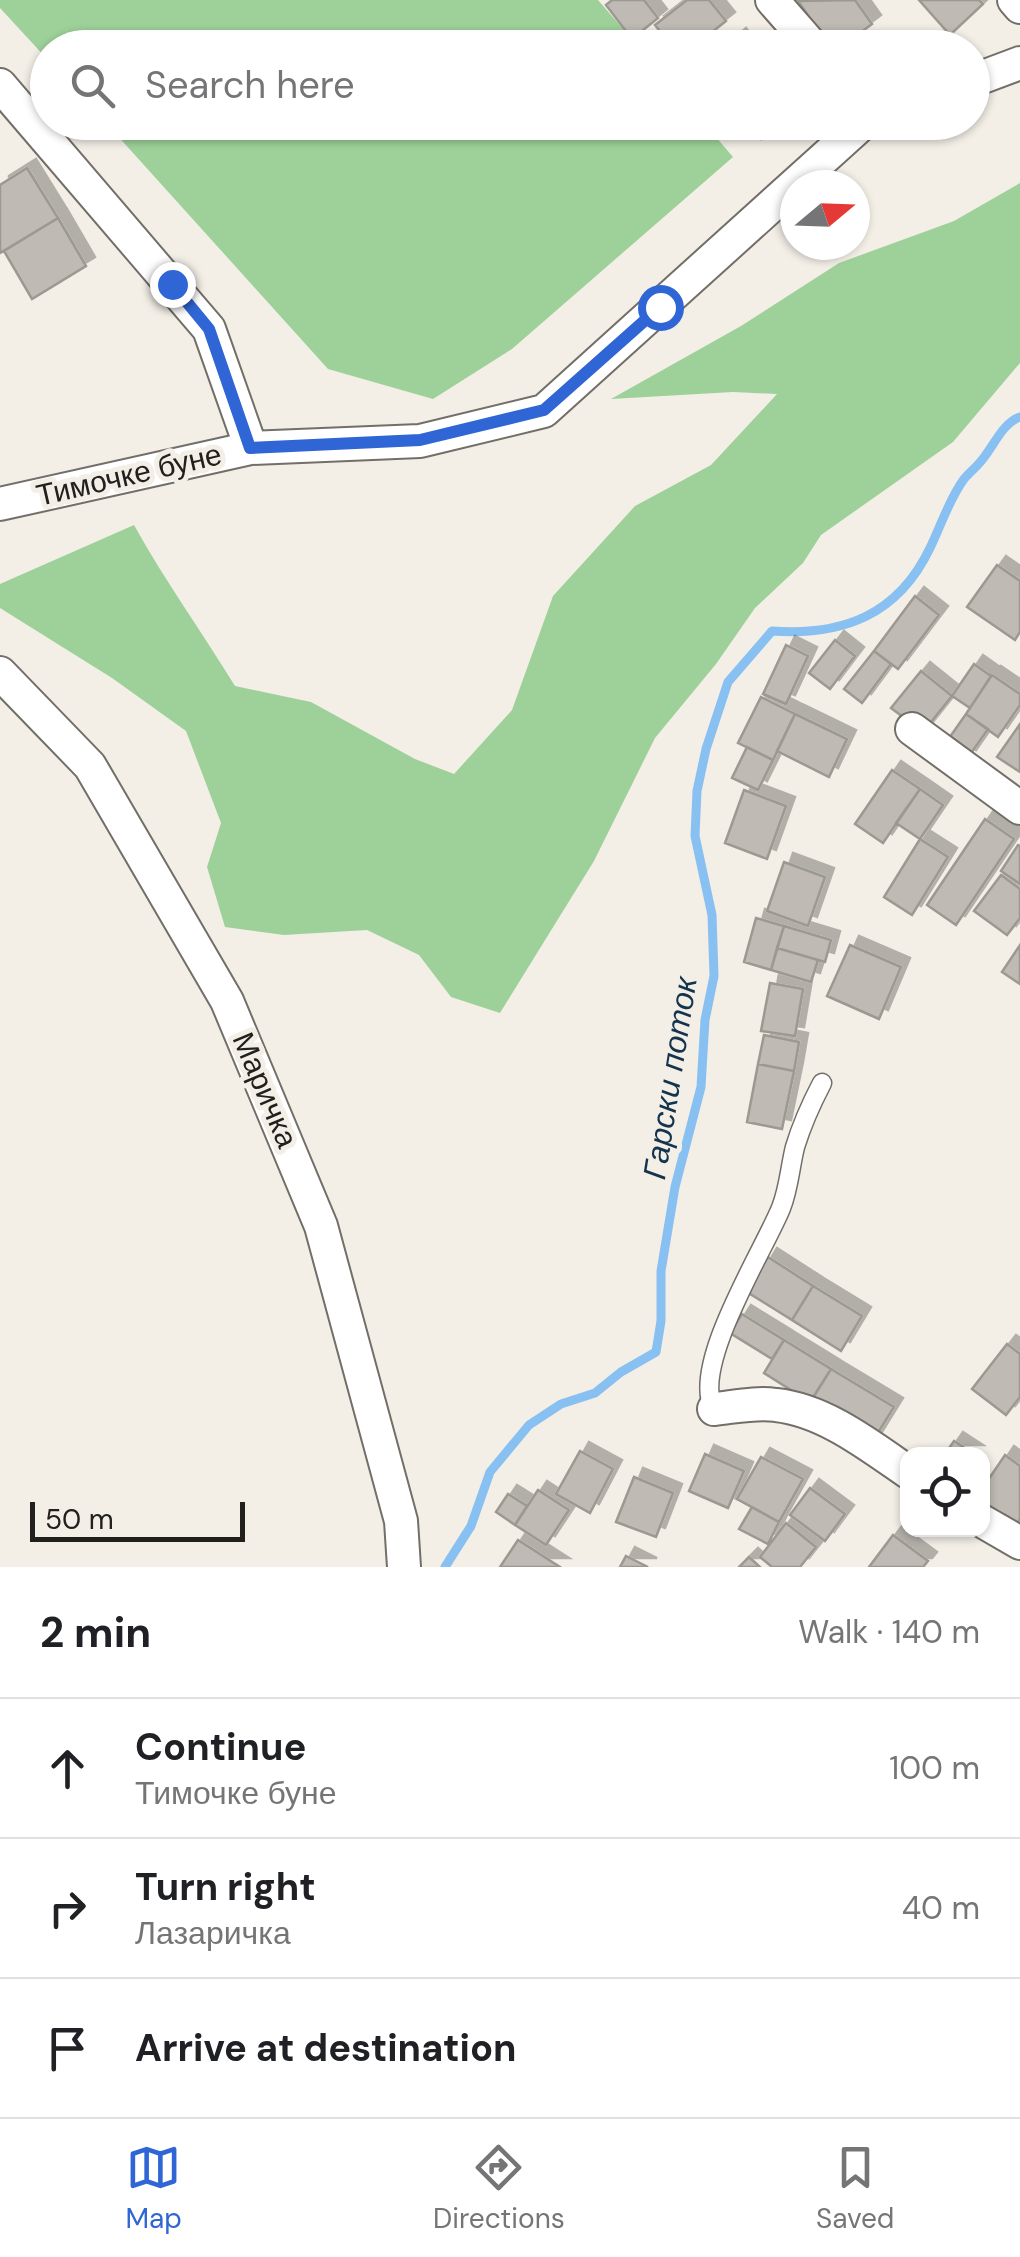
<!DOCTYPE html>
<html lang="en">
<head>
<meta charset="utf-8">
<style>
  :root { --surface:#fff; --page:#f2f2f2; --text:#202124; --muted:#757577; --line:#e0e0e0; --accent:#2f65d4 }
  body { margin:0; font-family:"DM Sans",sans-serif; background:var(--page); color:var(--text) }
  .controls { position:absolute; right:30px; bottom:30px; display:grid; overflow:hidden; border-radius:20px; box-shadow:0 2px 8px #0004 }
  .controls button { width:90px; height:90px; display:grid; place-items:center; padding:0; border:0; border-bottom:2px solid var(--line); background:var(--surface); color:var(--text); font:50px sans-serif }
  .compass { position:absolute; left:780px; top:170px; width:90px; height:90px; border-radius:50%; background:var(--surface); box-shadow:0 2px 8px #0004; rotate:71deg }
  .scale { position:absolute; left:30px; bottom:25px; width:215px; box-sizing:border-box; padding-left:10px; border:5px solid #21201d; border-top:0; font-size:28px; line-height:35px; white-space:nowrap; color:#21201d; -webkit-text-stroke:8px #f3efe7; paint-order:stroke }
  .stop { position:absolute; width:30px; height:30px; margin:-22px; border:8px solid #2f65d4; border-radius:50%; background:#fff }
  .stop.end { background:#2f65d4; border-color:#fff; box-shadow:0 2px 10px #0008 }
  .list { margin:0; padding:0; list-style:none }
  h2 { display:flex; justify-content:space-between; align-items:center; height:130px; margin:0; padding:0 40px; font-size:42px }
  h2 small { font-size:32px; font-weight:400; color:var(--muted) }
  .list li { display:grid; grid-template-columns:65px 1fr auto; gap:30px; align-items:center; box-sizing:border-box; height:140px; padding:0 40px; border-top:2px solid var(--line) }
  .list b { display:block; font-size:38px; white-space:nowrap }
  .list p { margin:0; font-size:32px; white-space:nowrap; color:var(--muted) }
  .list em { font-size:32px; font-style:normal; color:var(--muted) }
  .icon { flex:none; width:55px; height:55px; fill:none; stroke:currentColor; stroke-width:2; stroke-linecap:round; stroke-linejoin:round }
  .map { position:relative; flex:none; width:1020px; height:1567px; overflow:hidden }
  .search { position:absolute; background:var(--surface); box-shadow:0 2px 8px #0004; left:30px; right:30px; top:30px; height:110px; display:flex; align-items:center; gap:25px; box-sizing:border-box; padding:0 35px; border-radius:55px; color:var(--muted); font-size:38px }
  .sheet { height:550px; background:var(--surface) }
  nav { display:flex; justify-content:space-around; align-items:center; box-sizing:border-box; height:140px; border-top:2px solid var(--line); background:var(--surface); font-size:28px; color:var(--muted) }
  nav a { display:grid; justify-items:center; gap:5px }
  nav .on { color:var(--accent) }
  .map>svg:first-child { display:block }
  .green { fill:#9ed199 }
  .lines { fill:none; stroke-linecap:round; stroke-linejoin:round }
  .stream { stroke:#88c0f2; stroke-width:9 }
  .building { fill:#bfbbb4; stroke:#9c9991; stroke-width:2.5; filter:url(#shadow) }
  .lane-casing { stroke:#726e68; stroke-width:21 }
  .street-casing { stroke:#726e68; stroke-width:36 }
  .lane { stroke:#fff; stroke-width:18 }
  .street { stroke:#fff; stroke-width:32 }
  .route { stroke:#2f65d4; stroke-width:12 }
  .labels { text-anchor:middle; stroke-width:10; stroke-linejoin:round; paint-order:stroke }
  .street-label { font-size:30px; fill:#21201d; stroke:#f3efe7 }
  .water-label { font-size:32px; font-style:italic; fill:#14334c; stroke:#f3efe7 }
</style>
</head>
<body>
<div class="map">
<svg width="1020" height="1567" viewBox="0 0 1020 1567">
  <defs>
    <filter id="shadow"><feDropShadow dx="9" dy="-9" stdDeviation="0" flood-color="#0004"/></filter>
  </defs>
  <rect width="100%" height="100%" fill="#f3efe7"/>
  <path class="green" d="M0,0H598L639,47L48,48L47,59L0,8Z
    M106,123H704L733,157L512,349L433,399L328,369Z
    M1020,183V363L953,442L821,535L803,563L755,608L716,664L655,738L594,861L500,1013L451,997L419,955L367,930L284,935L225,927L207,867L221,823L186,731L112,678L0,608V584L134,525C165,581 202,632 235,686L311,702L415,759L454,774L512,710L553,596L635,506L711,465L777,394L733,392L611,399L741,326L839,263L954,221Z"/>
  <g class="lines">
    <path class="stream" d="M445,1567L471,1526L490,1472L529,1425L561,1404L595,1393L621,1372L656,1352L661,1321V1271L675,1187L701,1087L705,1020L714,976L712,915L695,836L697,791L706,749L728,682L772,631C843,636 898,615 930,548C941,526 949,499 964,479C971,471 979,465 985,456C995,443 1004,422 1020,417"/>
  </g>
  <path class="building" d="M612,0H644L658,18L632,39L606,5Z
    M687,0H709L726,21L692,48H673L655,25Z
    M855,0L872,24L840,48H831L798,1Z
    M919,0H979L983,4L950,35Z
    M737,37L746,48H724Z
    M748,122H782L761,139Z
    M27,168L58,218L0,253V185Z
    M58,218L86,266L32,299L4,251Z
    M997,565L1020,581V632L1015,640L967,607Z
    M915,596L939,615L898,669L874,651Z
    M835,640L855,656L830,689L809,673Z
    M786,645L808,656L786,704L763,694Z
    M874,651L891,664L862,703L844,689Z
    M974,664L991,676L970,708L952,696Z
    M921,671L952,696L923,732L891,708Z
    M992,675L1020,694V705L998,737L966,714Z
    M761,697L795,714L773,760L738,743Z
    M795,714L847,739L829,777L777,751Z
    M966,714L988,729L967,759L945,744Z
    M1020,724V772L997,757Z
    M747,747L773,760L758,790L732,778Z
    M892,770L920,789L883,843L855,824Z
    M920,789L943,805L920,839L896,823Z
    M744,790L786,806L767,859L725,843Z
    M985,819L1014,839L956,925L927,905Z
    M920,839L948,857L912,915L884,897Z
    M1018,845L1020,846V884L1001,871Z
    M784,862L825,877L808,926L767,911Z
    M1001,875L1020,889V918L1007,935L974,911Z
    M756,918L784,926L771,970L744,962Z
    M784,926L831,940L825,962L777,948Z
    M850,945L901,967L879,1019L827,996Z
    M1020,945V984L1002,972Z
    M777,948L818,960L811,982L771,970Z
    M770,983L803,989L795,1036L761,1031Z
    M764,1035L799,1042L794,1071L758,1064Z
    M758,1064L794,1071L782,1129L747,1122Z
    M768,1257L813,1286L792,1320L747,1292Z
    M813,1286L862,1316L841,1351L792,1320Z
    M742,1314L784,1340L772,1359L730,1333Z
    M784,1340L831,1369L810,1402L764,1373Z
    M1007,1344L1020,1354V1397L1006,1415L972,1389Z
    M831,1369L894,1407L871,1444L808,1406Z
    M954,1441L974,1454H945Z
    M580,1451L613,1469L590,1513L556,1494Z
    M705,1454L744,1471L728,1508L689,1491Z
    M1005,1455L1020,1466V1519L1013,1530L982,1510V1489Z
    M761,1457L803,1479L779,1522L737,1499Z
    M634,1477L673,1493L656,1537L616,1522Z
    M810,1488L845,1514L825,1541L790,1515Z
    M538,1490L569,1510L546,1545L515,1525Z
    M508,1494L527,1506L515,1525L496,1512Z
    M752,1507L779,1522L768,1544L739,1529Z
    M786,1523L816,1547L800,1567H772L760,1557Z
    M893,1535L928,1561L923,1567H869Z
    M518,1540L560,1567H500Z
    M626,1556L648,1567H620Z
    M749,1557L760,1567H739Z"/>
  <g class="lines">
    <g class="lane-casing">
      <path id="lane" d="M714,1409C690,1367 764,1250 781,1208C789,1188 790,1167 795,1147C802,1124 811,1104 822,1083"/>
    </g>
    <g class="street-casing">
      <path id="street" d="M772,0L814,48
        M1014,0L1020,7
        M972,81L1020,63
        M0,85L209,329L251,448
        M0,504L251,448L420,441L544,411L864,122
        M0,673L90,766L227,1001L321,1226L401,1521L404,1567
        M912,729L1020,808
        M714,1409C734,1407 756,1402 776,1405C824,1410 869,1445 908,1472
        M982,1521L1020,1543"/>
    </g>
    <use href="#lane" class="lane"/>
    <use href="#street" class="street"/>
  </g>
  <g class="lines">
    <path class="route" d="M172,284L209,329L250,448L420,440L544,410L660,307"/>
  </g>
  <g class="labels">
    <g class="street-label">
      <text transform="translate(129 475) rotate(-13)" y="10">Тимочке буне</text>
      <text transform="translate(265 1090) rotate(67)" y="10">Маричка</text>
    </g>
    <g class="water-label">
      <text transform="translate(670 1078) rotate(-81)" y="11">Гарски поток</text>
    </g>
  </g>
</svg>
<div class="controls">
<button><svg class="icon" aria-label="locate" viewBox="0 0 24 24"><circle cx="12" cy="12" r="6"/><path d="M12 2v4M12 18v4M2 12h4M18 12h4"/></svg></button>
</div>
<svg class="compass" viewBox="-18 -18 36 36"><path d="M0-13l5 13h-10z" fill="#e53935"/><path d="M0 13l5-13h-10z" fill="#757577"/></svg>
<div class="scale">50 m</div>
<div class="stop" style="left:660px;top:307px"></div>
<div class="stop end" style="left:172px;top:284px"></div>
<div class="search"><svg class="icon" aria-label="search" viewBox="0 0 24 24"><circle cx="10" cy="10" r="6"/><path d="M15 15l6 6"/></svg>Search here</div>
</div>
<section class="sheet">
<h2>2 min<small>Walk · 140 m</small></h2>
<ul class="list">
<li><svg class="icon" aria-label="ahead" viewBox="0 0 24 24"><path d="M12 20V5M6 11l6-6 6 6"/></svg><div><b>Continue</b><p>Тимочке буне</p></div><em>100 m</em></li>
<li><svg class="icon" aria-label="right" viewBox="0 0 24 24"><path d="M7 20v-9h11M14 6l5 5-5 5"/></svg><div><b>Turn right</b><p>Лазаричка</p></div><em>40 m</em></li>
<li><svg class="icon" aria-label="arrive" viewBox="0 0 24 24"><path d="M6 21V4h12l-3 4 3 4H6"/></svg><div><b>Arrive at destination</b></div></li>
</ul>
</section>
<nav>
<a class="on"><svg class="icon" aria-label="map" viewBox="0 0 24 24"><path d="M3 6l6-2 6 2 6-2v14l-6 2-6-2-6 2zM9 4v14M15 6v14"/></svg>Map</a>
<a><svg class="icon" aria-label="directions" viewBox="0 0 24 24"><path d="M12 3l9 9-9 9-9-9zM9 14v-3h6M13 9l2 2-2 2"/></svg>Directions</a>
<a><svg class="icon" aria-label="saved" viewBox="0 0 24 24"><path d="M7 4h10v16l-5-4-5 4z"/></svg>Saved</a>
</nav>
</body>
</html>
